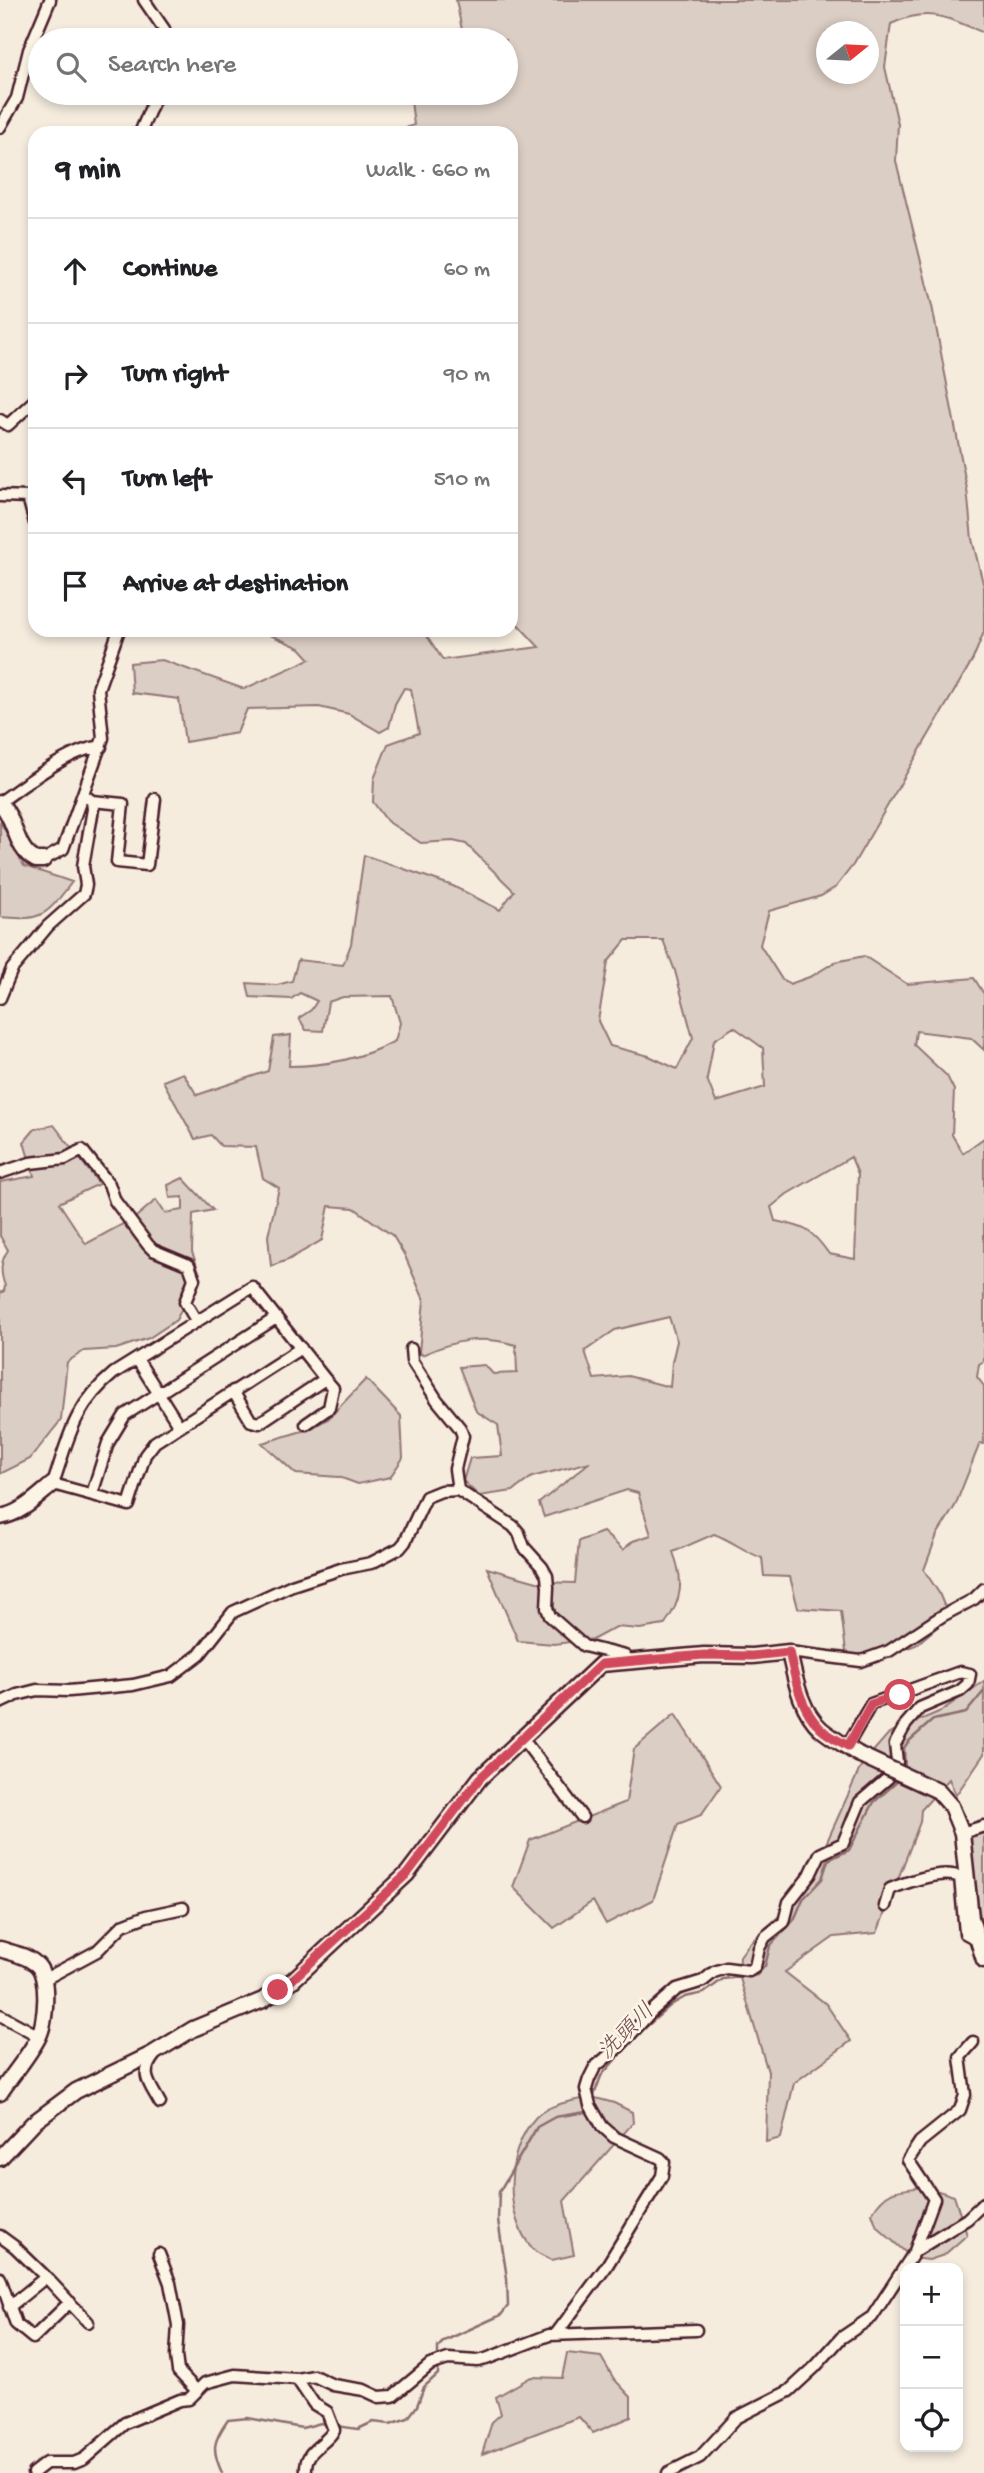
<!DOCTYPE html>
<html lang="en">
<head>
<meta charset="utf-8">
<style>
  :root { --surface:#fff; --page:#f6f6f6; --text:#202124; --muted:#757577; --line:#e0e0e0 }
  body { margin:0; font-family:"Gochi Hand","Klee One",sans-serif; background:var(--page); color:var(--text) }
  .controls { position:absolute; right:21px; bottom:21px; display:grid; overflow:hidden; border-radius:14px; box-shadow:0 4px 10px #0003 }
  .controls button { width:63px; height:63px; display:grid; place-items:center; padding:0; border:0; border-bottom:2px solid var(--line); background:var(--surface); color:var(--text); font:35px sans-serif }
  .compass { position:absolute; left:816px; top:21px; width:63px; height:63px; border-radius:50%; background:var(--surface); box-shadow:0 4px 10px #0003; rotate:72deg }
  .stop { position:absolute; width:21px; height:21px; margin:-16px; border:5px solid #d1495b; border-radius:50%; background:#fff }
  .stop.end { background:#d1495b; border-color:#fff; box-shadow:0 2px 7px #0008 }
  .list { margin:0; padding:0; list-style:none }
  h2 { display:flex; justify-content:space-between; align-items:center; height:91px; margin:0; padding:0 28px; font-size:30px }
  h2 small { font-size:23px; font-weight:400; color:var(--muted) }
  .list li { display:grid; grid-template-columns:46px 1fr auto; gap:21px; align-items:center; box-sizing:border-box; height:105px; padding:0 28px; border-top:2px solid var(--line) }
  .list b { display:block; font-size:26px; white-space:nowrap }
  .list em { font-size:23px; font-style:normal; color:var(--muted) }
  .icon { flex:none; width:38px; height:38px; fill:none; stroke:currentColor; stroke-width:2; stroke-linecap:round; stroke-linejoin:round }
  .map { position:relative; flex:none; width:984px; height:2473px; overflow:hidden }
  .search { position:absolute; background:var(--surface); box-shadow:0 4px 10px #0003; left:28px; top:28px; width:490px; height:77px; display:flex; align-items:center; gap:18px; box-sizing:border-box; padding:0 24px; border-radius:38px; color:var(--muted); font-size:26px }
  .panel { position:absolute; background:var(--surface); box-shadow:0 4px 10px #0003; left:28px; top:126px; width:490px; height:511px; border-radius:21px }
  .map>svg:first-child { display:block }
  .green { fill:#dbcec4; stroke:#927678; stroke-width:2; fill-rule:evenodd }
  .lines { fill:none; stroke-linecap:round; stroke-linejoin:round }
  .stream { stroke:#8c6e70; stroke-width:2.5 }
  .street-casing { stroke:#4a1f2b; stroke-width:15 }
  .secondary-casing { stroke:#4a1f2b; stroke-width:19 }
  .street { stroke:#fcf5e5; stroke-width:10 }
  .secondary { stroke:#fcf5e5; stroke-width:14 }
  .secondary-bridge-casing { stroke:#4a1f2b; stroke-width:19; stroke-linecap:butt }
  .secondary-bridge { stroke:#fcf5e5; stroke-width:14 }
  .route { stroke:#d1495b; stroke-width:9 }
  .labels { text-anchor:middle; stroke-width:5; stroke-linejoin:round; paint-order:stroke }
  .water-label { font-size:23px; font-style:italic; fill:#704d53; stroke:#fcf5e5 }
</style>
</head>
<body>
<div class="map">
<svg width="984" height="2473" viewBox="0 0 984 2473">
  <rect width="100%" height="100%" fill="#f5ecde"/>
  <filter id="ink" filterUnits="userSpaceOnUse"><feTurbulence type="fractalNoise" baseFrequency=".0143" numOctaves="2"/><feDisplacementMap in="SourceGraphic" scale="14" xChannelSelector="R" yChannelSelector="G"/><feConvolveMatrix kernelMatrix="1 2 1 2 8 2 1 2 1" color-interpolation-filters="sRGB"/></filter>
  <g filter="url(#ink)">
    <path class="green" d="M456,0H984V33C948,18 929,6 891,24L885,67L898,124L896,161L932,306L967,489L972,539L984,587V632L973,659L853,865L836,887L821,896L769,911L760,945L781,978L790,984L812,976L835,962L864,956L907,984L974,978L984,994V1050L971,1038L916,1031L914,1045L947,1076L954,1090L952,1135L963,1153L984,1138V1361L979,1364L977,1377L984,1386V1444L980,1443L955,1506L937,1535L924,1570L939,1593L949,1617L916,1645L867,1664L846,1652L841,1611L798,1608L790,1577L764,1576L762,1558C745,1552 731,1540 714,1534L673,1552C684,1581 683,1600 664,1625L640,1629L616,1627L594,1639L554,1644L518,1641L487,1568L537,1582L575,1583L579,1541L603,1532L623,1550L633,1541L651,1535L638,1493L627,1490L544,1517L539,1503L590,1462L532,1477L513,1491L479,1496L463,1481L470,1458L502,1456L498,1425L476,1411L459,1367L485,1365L493,1374L517,1373L516,1345C480,1335 455,1340 422,1355L419,1352L424,1300L405,1256L393,1236L354,1208L329,1206L322,1240L288,1260L271,1266L268,1236L279,1188L263,1178L256,1147L221,1146L211,1135L195,1139L163,1081L183,1073L197,1095L268,1071L274,1037L291,1035L289,1066C326,1066 363,1058 395,1041L400,1023L392,996L343,997L328,1002L323,1031L306,1030L299,1018L311,1010L317,1001L300,993L291,999L250,997L247,983L277,985L292,981L298,960L343,965L351,944L364,855L453,886L500,910L514,891L466,844L453,841L421,843L387,821L373,802L374,779L388,744L419,733L411,689L404,688L395,704L389,727L380,732L349,714L319,707L247,709L237,733L185,742L179,699L132,693L130,663L162,660L244,689L310,659L300,648L259,630H423L443,660L539,647L511,617V133H390L414,125L410,93H506V40H464ZM827,32H869V74H827ZM626,940H663L675,971L693,1038L677,1069L649,1056L610,1046L598,1021L608,962ZM734,1027L763,1048L765,1087L716,1102L707,1079L714,1040ZM851,1157L858,1174L855,1259L829,1254C811,1228 804,1227 775,1221L771,1207L787,1194ZM669,1317L677,1341L672,1362L670,1387L628,1376L594,1379L585,1351L615,1330Z
      M0,821L24,866L72,882C46,916 43,921 0,917Z
      M54,1125L99,1184L59,1203L86,1244L136,1217L156,1200L165,1213L183,1210V1197L170,1198L168,1185L183,1178L213,1210L193,1214L192,1252L200,1274L176,1320L149,1338L116,1349L84,1351L67,1362L61,1420L30,1459L0,1474V1293L4,1291L5,1286C0,1272 0,1262 8,1250L0,1236V1182L34,1176L24,1142L35,1129Z
      M366,1379L401,1416L403,1458L390,1477L358,1484L339,1477L296,1474L262,1443L309,1429L328,1419Z
      M984,1681V1754L956,1795L949,1779L921,1810L920,1822L877,1933L834,1937L785,1972L826,2004L851,2041L794,2083L781,2138L766,2142L768,2072L739,1975L740,1956L749,1944L792,1904L811,1877L862,1764L889,1733L941,1711Z
      M675,1714L721,1786L701,1815L678,1824L653,1900L606,1924L593,1901L554,1928L513,1887L530,1840L626,1802L634,1749Z
      M984,1821V1937L978,1907L969,1826Z
      M592,2097L614,2103L632,2112L633,2123L564,2201L574,2255L552,2260C546,2257 537,2254 533,2249C503,2216 505,2150 536,2117C550,2103 574,2101 592,2097Z
      M926,2187L954,2196L967,2235L944,2255L929,2260L912,2258L877,2227L872,2213C887,2188 898,2190 926,2187Z
      M567,2353L601,2357L614,2379L631,2397V2417L593,2433L579,2417L482,2454L492,2422L501,2414L496,2397L531,2377L562,2378Z"/>
    <g class="lines">
      <path class="stream" d="M905,1771L904,1748L908,1742L933,1720L966,1713L984,1691
        M593,2098L601,2076L638,2034L671,2005L685,1997L704,1993L723,1979L757,1975L765,1966L770,1946L794,1920L803,1899L822,1879L828,1860L849,1850L874,1802L899,1780
        M438,2360V2347L444,2341L501,2315L508,2306L507,2278L498,2220L499,2192L537,2127L555,2117L586,2112L589,2107
        M336,2426L358,2429L373,2422L390,2424L408,2418L417,2406L424,2387L438,2374V2367
        M222,2473C211,2449 213,2441 228,2420L248,2418L302,2428L321,2423L329,2425"/>
      <g class="street-casing">
        <path id="street" d="M144,0L164,29L167,40
          M0,127L17,98L29,50L50,0
          M140,133L157,93
          M0,420L8,425L35,400
          M0,496L28,497L35,493
          M28,497L35,523
          M92,801L123,804L117,862L147,865L155,799
          M0,802C23,786 74,746 101,747
          M43,860L63,849L103,738L98,689L119,630
          M0,998L12,969L29,949L48,926L84,894L86,885L83,866L93,809L92,801L84,795
          M0,1173L30,1163L65,1159L82,1150L109,1184L115,1201L148,1245L153,1250L189,1265L194,1279L185,1302L197,1322
          M411,1349L412,1361L437,1400L460,1428L463,1436L455,1469L458,1490
          M137,1359L179,1426
          M233,1391L251,1421L259,1423L325,1379L252,1287L114,1373C73,1407 69,1437 53,1484L129,1505L145,1455L155,1442L301,1348
          M306,1424L329,1408L333,1388L325,1379
          M92,1494L108,1443L125,1415L276,1318
          M789,1652L861,1661L889,1651L942,1616L974,1599L984,1589
          M0,1703L17,1695L37,1690L69,1691L133,1685L171,1676L200,1654L233,1612L292,1585L341,1569L371,1563L400,1548L405,1542L426,1497L441,1491L458,1490L513,1526L519,1533L524,1547L542,1567L547,1576L548,1587L547,1608L550,1616L584,1646L625,1656L630,1661
          M522,1738L582,1817
          M962,1833L984,1826
          M885,1906L890,1889C907,1882 943,1869 960,1877L965,1933L976,1939
          M45,1979L97,1951L123,1925L146,1916L183,1908
          M0,2015L39,2036
          M152,2055L154,2056C139,2075 150,2084 160,2103
          M0,2236L15,2247L46,2277L88,2322
          M915,2251L934,2199L908,2160L920,2142L960,2110L965,2095L960,2057L973,2042
          M159,2254L170,2283L178,2325L176,2356L178,2371L197,2391
          M0,2278L16,2324L33,2338L70,2302
          M9,2307L46,2277
          M556,2334L606,2267L662,2176L664,2162L660,2158L614,2137L602,2126L590,2105L586,2089L589,2079L595,2067L620,2046L652,2011L677,1989L703,1981L714,1972L726,1968L749,1971L755,1967L759,1948L765,1937L784,1922L789,1902L810,1875L820,1854L843,1843L860,1802L888,1778L897,1762L895,1744L906,1724L920,1708L960,1691L968,1684L970,1674L960,1672L871,1704L847,1746
          M297,2379L314,2404L327,2412L334,2430
          M33,2473L46,2463H74L84,2459L125,2423L180,2400L189,2399L205,2383L235,2375L297,2379L314,2376L333,2385L364,2390L379,2397L393,2396L430,2365L448,2359L477,2361L486,2359L549,2335L696,2330
          M306,2473C304,2450 321,2448 332,2433
          M668,2473L700,2457L736,2418L789,2391L815,2367L841,2338L872,2317L915,2251L967,2219L984,2203"/>
      </g>
      <g class="secondary-casing">
        <path id="secondary" d="M0,803C17,820 14,849 36,860H43
          M0,1517C21,1514 37,1497 53,1484
          M951,1806L962,1833L971,1918L984,1960
          M0,1949C12,1953 26,1955 36,1964C50,1975 46,2023 38,2038C28,2057 12,2075 0,2093
          M0,2158L33,2123L76,2091L152,2054L193,2029L263,2000L293,1980L407,1874L480,1778L601,1664L704,1655L752,1656L789,1652C795,1678 800,1710 821,1729C832,1738 846,1746 858,1754"/>
      </g>
      <use href="#street" class="street"/>
      <use href="#secondary" class="secondary"/>
      <g class="secondary-bridge-casing">
        <path id="secondary-bridge" d="M858,1754L938,1791L951,1806"/>
      </g>
      <use href="#secondary-bridge" class="secondary-bridge"/>
    </g>
  </g>
  <g class="lines" filter="url(#ink)">
    <path class="route" d="M278,1990L293,1979L407,1874L480,1778L601,1664L704,1655L752,1656L789,1652C795,1678 800,1708 820,1728C827,1735 839,1741 848,1746L871,1704L900,1695"/>
  </g>
  <g class="labels">
    <g class="water-label">
      <text transform="translate(625 2030) rotate(-45)" y="8">洗頭川</text>
    </g>
  </g>
</svg>
<div class="controls">
<button>+</button>
<button>−</button>
<button><svg class="icon" aria-label="locate" viewBox="0 0 24 24"><circle cx="12" cy="12" r="6"/><path d="M12 2v4M12 18v4M2 12h4M18 12h4"/></svg></button>
</div>
<svg class="compass" viewBox="-18 -18 36 36"><path d="M0-13l5 13h-10z" fill="#e53935"/><path d="M0 13l5-13h-10z" fill="#757577"/></svg>
<div class="stop" style="left:900px;top:1695px"></div>
<div class="stop end" style="left:278px;top:1990px"></div>
<div class="search"><svg class="icon" aria-label="search" viewBox="0 0 24 24"><circle cx="10" cy="10" r="6"/><path d="M15 15l6 6"/></svg>Search here</div>
<section class="panel">
<h2>9 min<small>Walk · 660 m</small></h2>
<ul class="list">
<li><svg class="icon" aria-label="ahead" viewBox="0 0 24 24"><path d="M12 20V5M6 11l6-6 6 6"/></svg><div><b>Continue</b></div><em>60 m</em></li>
<li><svg class="icon" aria-label="right" viewBox="0 0 24 24"><path d="M7 20v-9h11M14 6l5 5-5 5"/></svg><div><b>Turn right</b></div><em>90 m</em></li>
<li><svg class="icon" aria-label="left" viewBox="0 0 24 24"><path d="M17 20v-9H6M10 6l-5 5 5 5"/></svg><div><b>Turn left</b></div><em>510 m</em></li>
<li><svg class="icon" aria-label="arrive" viewBox="0 0 24 24"><path d="M6 21V4h12l-3 4 3 4H6"/></svg><div><b>Arrive at destination</b></div></li>
</ul>
</section>
</div>
</body>
</html>
